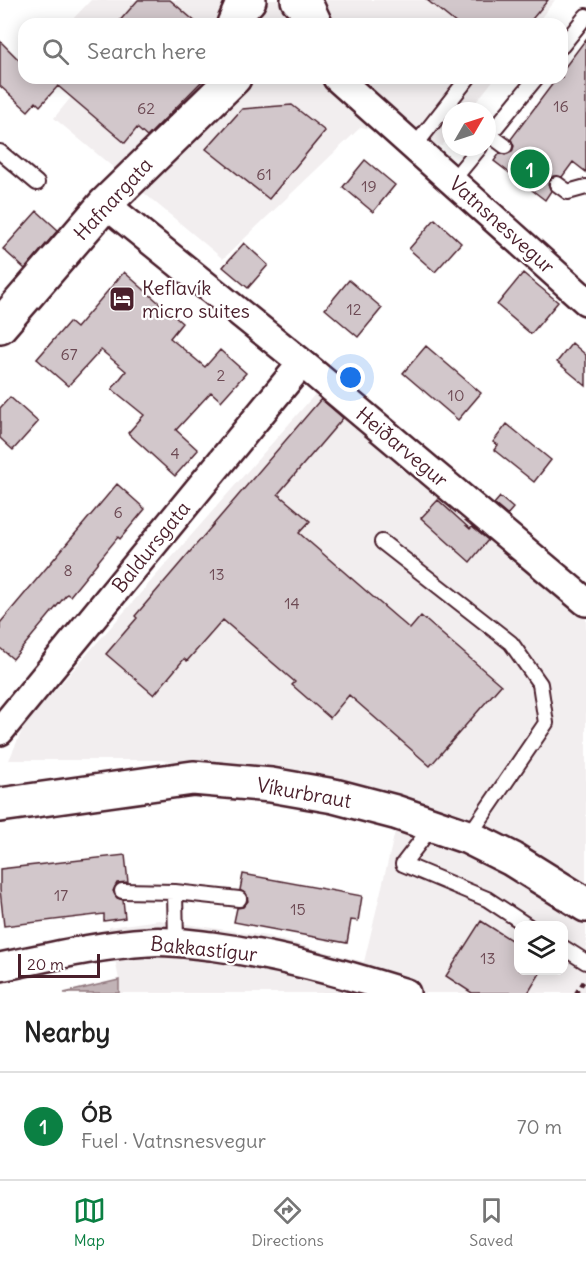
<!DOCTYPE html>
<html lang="en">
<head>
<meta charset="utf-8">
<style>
  :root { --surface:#fff; --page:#f6f6f6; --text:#222; --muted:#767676; --line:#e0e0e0; --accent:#0b8043 }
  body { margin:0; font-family:Delius,sans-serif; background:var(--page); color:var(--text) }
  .controls { position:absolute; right:18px; bottom:18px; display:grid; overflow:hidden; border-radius:12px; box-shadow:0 3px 15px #0003 }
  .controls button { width:54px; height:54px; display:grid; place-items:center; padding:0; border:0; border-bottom:2px solid var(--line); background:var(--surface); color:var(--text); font:30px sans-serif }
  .compass { position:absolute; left:442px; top:102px; width:54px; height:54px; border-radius:50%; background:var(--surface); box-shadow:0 3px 15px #0003; rotate:51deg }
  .scale { position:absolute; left:18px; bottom:15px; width:82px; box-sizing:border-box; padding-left:6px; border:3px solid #4a1f2b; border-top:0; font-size:16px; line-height:21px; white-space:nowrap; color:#4a1f2b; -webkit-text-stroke:4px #fff; paint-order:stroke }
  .you { position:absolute; left:351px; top:378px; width:21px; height:21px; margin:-15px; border:4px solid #fff; border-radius:50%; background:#1a73e8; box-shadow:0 0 0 9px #1a73e833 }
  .badge { display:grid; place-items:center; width:39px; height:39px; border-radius:50%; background:var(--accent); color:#fff; font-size:20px; font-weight:700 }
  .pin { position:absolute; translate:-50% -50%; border:3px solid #fff; box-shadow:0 2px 6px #0006 }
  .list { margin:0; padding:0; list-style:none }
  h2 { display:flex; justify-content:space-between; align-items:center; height:78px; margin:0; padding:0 24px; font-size:26px }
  h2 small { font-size:20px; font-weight:400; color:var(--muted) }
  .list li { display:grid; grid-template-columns:39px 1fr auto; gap:18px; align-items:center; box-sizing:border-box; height:108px; padding:0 24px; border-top:2px solid var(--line) }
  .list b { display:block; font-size:22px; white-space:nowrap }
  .list p { margin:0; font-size:20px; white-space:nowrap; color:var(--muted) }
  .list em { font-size:20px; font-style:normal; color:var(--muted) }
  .icon { flex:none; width:33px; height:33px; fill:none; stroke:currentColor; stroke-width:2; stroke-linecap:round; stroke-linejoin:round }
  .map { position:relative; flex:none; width:586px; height:993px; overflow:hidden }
  .search { position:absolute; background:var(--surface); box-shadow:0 3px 15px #0003; left:18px; right:18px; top:18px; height:66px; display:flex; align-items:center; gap:15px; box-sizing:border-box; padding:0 21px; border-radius:18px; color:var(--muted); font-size:22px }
  .sheet { height:186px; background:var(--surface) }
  nav { display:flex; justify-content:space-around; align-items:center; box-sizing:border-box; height:84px; border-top:2px solid var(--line); background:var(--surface); font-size:16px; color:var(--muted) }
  nav a { display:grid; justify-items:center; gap:3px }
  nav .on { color:var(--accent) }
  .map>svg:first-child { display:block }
  .built { fill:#f2eeef; fill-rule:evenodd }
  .water { fill:#c1b3b6; stroke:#91787e; stroke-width:1.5 }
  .building { fill:#d2c7cb; stroke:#4a1f2b; stroke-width:1.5 }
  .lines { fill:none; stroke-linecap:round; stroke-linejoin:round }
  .service-casing { stroke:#4a1f2b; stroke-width:18 }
  .minor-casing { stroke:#4a1f2b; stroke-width:32 }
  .tertiary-casing { stroke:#4a1f2b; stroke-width:38 }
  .path { stroke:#4a1f2b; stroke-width:4; stroke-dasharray:4.5 4.5; stroke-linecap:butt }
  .service { stroke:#fff; stroke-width:14 }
  .minor { stroke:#fff; stroke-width:27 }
  .tertiary { stroke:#fff; stroke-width:33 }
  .labels { text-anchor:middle; stroke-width:4.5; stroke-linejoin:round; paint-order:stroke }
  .number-label { font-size:16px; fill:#6c4953 }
  .street-label { font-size:20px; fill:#4a1f2b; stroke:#fff }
  .poi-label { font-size:20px; fill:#4a1f2b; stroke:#fff; text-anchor:start }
</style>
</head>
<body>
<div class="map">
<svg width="586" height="993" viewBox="0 0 586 993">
  <rect width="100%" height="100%" fill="#fff"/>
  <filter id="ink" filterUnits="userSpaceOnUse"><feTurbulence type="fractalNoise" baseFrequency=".0167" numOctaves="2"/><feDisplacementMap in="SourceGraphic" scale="12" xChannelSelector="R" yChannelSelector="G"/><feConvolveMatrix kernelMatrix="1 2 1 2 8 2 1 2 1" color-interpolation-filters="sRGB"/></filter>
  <g filter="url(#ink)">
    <path class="built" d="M91,0H555L536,24H68Z
      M87,78H495L469,111H451V134L442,146L361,127L223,259L54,118Z
      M317,392L586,617V993H119V980L109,927L159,920L267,936L364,962L403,798L270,769L158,760H9L24,726ZM518,926H564V970H518Z"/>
    <path class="water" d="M119,980V993H64Z"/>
    <path class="building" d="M138,0H170L198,24H117Z
      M427,0H548L528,24H457Z
      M586,39V172L573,162L562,177L553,176L548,184L551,191L545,200L494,161L500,153L505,155L512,152L514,146L511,139L557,78H562V71Z
      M0,41L24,65V78H205L147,137L137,128L125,143L58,86L40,106L36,102L28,111L0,86Z
      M292,105L325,131L269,199L206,149L242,109Z
      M365,160L395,185L373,212L343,187Z
      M37,211L58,230L25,269L3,249Z
      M435,219L461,243L435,272L409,249Z
      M244,243L268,265L248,288L223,267Z
      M124,272L182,323L170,338L205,367L220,350L246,373L221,401L211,392L176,430L198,450L175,476L128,433L144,415L112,389L126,371L101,350L68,386L37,359L69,322L76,328Z
      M523,273L558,302L531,334L497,305Z
      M349,280L382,308L358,337L325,309Z
      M572,343L586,355V386L557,362Z
      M426,346L481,393L458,420L403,373Z
      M10,397L38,422L13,450L0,438V408Z
      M321,399L343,418L278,494L310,521L299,533L410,629L421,616L501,685L430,766L349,695L330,718L292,685L295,682L223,620L187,661L184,659L154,695L106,654L137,618L135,616Z
      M507,424L551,460L534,482L494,450L498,445L493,442Z
      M117,484L145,509L120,539L118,537L70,596L67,594L13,659L0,648V623Z
      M500,497L513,508L507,515L494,504Z
      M438,500L470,529L472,527L488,540L470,562L421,518Z
      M125,855L128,882L117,883L113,891L117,898L123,900L125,918L104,921V914L4,926L0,890V869Z
      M243,874L362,896L358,921L351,920L347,943L234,922L237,908L243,907L248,901L247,895L240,890Z
      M481,921L519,945V970H542L528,993H472L446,976Z"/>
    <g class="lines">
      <g class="service-casing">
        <path id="service" d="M562,46L586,16
          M490,135L505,146
          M487,138L536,78
          M414,147L468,78
          M0,152L37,183
          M452,181L480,147
          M557,184L568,192L586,187
          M382,542L511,643L540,684L546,723L468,837
          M433,825L403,864L487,899L528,926
          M122,891L175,892L239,899
          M175,892L176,942
          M564,948L586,962"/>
      </g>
      <g class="minor-casing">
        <path id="minor" d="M337,78L586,301
          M105,204L302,363L586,602
          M0,731L302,363
          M0,967C49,957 98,945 148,942C169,940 190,944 211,946C278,955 342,973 406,993"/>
      </g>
      <g class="tertiary-casing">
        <path id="tertiary" d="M298,0L308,9L315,24
          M234,24L241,8L249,0
          M0,326L105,204L234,78
          M0,805L193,778L271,785L334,796L395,812L468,837L512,859L586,905"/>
      </g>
      <path class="path" d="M576,993L584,981"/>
      <use href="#service" class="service"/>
      <use href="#minor" class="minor"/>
      <use href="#tertiary" class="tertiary"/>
    </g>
  </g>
  <defs>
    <g id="hotel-square" transform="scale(1.35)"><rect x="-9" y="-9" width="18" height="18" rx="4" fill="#4a1f2b" stroke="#fff"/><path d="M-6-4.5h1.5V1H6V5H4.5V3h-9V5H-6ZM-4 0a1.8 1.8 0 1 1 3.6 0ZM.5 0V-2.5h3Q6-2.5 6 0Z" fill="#fff"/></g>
  </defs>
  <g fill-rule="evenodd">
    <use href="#hotel-square" x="122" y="299"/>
  </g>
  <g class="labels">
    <g class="number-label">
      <text x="561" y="112">16</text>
      <text x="146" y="114">62</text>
      <text x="264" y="180">61</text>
      <text x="369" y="192">19</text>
      <text x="354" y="315">12</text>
      <text x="69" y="360">67</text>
      <text x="221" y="381">2</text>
      <text x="456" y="401">10</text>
      <text x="175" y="459">4</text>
      <text x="118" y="518">6</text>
      <text x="68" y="576">8</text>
      <text x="217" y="580">13</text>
      <text x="292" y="609">14</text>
      <text x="61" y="901">17</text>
      <text x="298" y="915">15</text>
      <text x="488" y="964">13</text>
    </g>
    <g class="street-label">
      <text transform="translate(113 199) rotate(-47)" y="7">Hafnargata</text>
      <text transform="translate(502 225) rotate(42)" y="7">Vatnsnesvegur</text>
      <text transform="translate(402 447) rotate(40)" y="7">Heiðarvegur</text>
      <text transform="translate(151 547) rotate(-51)" y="7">Baldursgata</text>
      <text transform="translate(304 793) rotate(10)" y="7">Víkurbraut</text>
      <text transform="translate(204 949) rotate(6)" y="7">Bakkastígur</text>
    </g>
    <g class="poi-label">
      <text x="142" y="295">Keflavík<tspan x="142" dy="23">micro suites</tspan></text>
    </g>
  </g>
</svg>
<div class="controls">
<button><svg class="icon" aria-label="layers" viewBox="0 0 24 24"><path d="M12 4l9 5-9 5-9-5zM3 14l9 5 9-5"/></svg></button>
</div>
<svg class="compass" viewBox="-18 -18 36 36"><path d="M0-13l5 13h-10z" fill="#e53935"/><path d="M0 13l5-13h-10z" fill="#767676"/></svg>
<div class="scale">20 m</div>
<div class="you"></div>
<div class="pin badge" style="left:530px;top:169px">1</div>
<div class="search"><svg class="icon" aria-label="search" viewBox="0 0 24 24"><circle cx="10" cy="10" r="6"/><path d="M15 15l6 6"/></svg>Search here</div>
</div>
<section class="sheet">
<h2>Nearby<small></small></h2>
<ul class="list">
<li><span class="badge">1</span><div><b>ÓB</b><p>Fuel · Vatnsnesvegur</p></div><em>70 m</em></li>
</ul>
</section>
<nav>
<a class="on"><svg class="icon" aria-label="map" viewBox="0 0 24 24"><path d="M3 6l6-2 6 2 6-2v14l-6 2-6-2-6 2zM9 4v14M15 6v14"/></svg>Map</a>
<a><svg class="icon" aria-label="directions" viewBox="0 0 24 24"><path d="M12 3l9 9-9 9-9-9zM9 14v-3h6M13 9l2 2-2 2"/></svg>Directions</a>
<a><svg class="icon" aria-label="saved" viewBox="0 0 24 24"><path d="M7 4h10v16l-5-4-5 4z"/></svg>Saved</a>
</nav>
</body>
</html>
